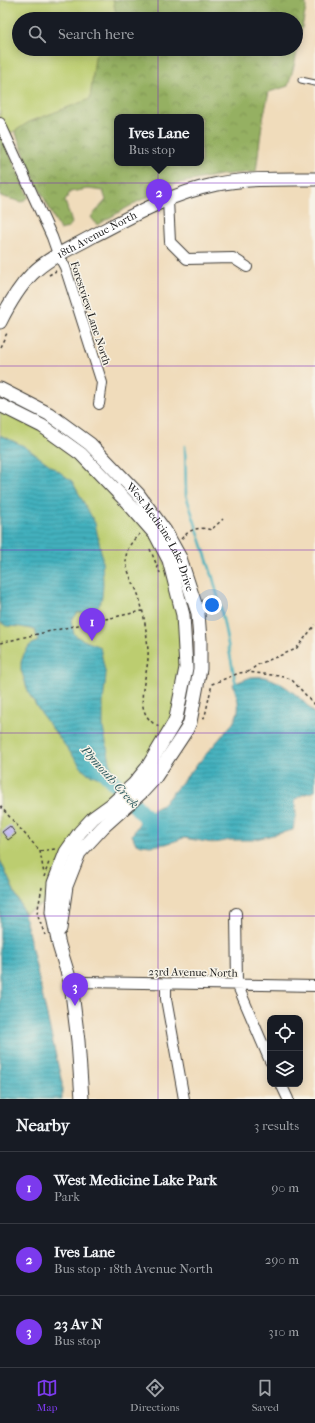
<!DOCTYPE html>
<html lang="en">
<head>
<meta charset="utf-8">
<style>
  :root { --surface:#171b24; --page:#20242c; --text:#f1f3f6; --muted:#9ea1a6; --line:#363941; --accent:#7c3aed }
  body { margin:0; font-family:"IM FELL French Canon",serif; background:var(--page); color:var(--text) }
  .controls { position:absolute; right:12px; bottom:12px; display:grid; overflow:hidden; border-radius:8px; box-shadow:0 2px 10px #0003 }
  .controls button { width:36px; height:36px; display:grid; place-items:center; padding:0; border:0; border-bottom:1px solid var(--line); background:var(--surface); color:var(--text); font:20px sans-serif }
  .you { position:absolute; left:212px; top:605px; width:14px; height:14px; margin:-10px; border:3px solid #fff; border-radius:50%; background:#1a73e8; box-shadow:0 0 0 6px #1a73e833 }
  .badge { display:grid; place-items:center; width:26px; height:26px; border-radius:50%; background:var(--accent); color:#fff; font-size:13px; font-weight:700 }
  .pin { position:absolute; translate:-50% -33px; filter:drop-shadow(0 1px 2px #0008) }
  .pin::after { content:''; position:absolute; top:21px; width:14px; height:12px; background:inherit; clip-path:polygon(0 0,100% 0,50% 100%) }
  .popup { position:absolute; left:114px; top:114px; width:90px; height:52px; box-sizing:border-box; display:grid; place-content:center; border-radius:8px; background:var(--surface); filter:drop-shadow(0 1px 3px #0005); font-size:13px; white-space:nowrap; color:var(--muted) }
  .popup b { font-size:15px; color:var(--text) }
  .popup::after { content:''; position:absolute; left:50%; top:100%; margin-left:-8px; border:8px solid transparent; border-top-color:var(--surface) }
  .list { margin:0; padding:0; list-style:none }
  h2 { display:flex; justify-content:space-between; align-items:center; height:52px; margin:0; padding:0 16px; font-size:17px }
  h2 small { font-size:13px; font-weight:400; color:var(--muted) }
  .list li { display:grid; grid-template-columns:26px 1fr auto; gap:12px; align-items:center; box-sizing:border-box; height:72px; padding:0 16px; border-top:1px solid var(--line) }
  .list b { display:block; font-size:15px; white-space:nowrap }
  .list p { margin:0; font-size:13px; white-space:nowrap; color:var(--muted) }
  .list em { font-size:13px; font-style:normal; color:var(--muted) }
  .icon { flex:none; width:22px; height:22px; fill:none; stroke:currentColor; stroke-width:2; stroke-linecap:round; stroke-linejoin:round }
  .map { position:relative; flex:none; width:315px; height:1099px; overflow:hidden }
  .search { position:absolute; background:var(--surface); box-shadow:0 2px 10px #0003; left:12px; right:12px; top:12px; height:44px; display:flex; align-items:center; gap:10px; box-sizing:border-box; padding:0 14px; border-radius:22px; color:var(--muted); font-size:15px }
  .sheet { height:268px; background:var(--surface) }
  nav { display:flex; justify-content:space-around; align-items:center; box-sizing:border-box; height:56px; border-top:1px solid var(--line); background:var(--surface); font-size:11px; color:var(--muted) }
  nav a { display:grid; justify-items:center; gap:2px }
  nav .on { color:var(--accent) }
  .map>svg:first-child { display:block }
  .forest { fill:url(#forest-crowns); stroke:#58663f; fill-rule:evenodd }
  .park { fill:#bccd70; stroke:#6c7446 }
  .water { fill:url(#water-rules); stroke:#2f666d }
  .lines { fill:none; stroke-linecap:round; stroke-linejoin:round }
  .stream { stroke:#42b1be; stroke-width:2.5 }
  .river { stroke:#42b1be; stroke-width:16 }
  .building { fill:url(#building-back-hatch) }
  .service-casing { stroke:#3c3934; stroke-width:7 }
  .minor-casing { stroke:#3c3934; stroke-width:12 }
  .tertiary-casing { stroke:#3c3934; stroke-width:15 }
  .path { stroke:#3c3934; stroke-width:1.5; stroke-dasharray:3 3; stroke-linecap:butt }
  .service { stroke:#fff; stroke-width:5 }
  .minor { stroke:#fff; stroke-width:10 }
  .tertiary { stroke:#fff; stroke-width:13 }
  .grid { fill:none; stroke:#7b2cbf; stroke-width:1; stroke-opacity:0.55 }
  .labels { text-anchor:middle; stroke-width:3; stroke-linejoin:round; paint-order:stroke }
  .street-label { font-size:11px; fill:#1c1c1c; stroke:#f7f3e8 }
  .water-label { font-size:12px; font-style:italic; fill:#2b585d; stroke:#f7f3e8 }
</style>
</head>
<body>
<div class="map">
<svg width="315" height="1099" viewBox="0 0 315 1099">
  <defs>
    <pattern id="forest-crowns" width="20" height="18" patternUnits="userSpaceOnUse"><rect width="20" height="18" fill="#95b062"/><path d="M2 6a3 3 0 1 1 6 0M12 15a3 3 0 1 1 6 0" fill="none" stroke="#798e50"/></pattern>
    <pattern id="water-rules" width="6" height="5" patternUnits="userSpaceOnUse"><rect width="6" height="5" fill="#42b1be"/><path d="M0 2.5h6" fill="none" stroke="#368f9a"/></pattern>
    <pattern id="building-back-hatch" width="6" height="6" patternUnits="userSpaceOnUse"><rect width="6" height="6" fill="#bdb4f7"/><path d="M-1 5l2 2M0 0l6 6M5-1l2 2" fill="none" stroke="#a29ad3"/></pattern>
  </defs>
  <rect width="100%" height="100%" fill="#f7f3e8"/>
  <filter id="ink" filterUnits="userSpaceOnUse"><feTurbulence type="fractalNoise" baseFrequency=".025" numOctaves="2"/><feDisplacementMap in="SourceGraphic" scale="8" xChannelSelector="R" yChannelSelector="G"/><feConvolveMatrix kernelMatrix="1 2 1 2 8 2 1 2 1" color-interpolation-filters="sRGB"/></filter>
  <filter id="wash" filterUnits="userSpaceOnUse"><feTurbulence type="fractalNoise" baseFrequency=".012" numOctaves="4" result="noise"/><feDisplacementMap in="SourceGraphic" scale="16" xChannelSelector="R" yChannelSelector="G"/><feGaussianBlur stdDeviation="0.9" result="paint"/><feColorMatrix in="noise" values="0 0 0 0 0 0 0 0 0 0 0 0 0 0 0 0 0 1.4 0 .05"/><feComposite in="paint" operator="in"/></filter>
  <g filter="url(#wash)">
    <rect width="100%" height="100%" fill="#f0dcbb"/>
    <path class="forest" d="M113,0H306V8L294,66L288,86L269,92L262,124L256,172L220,175L175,184L137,202L97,225L91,217L106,200L103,191L88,189L70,192L65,201L72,223L68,228L60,230L35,180L15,131L29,122L90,99L95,56L100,49H296V19H117ZM117,117H201V163H117Z
      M0,132L29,197L22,202L0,196Z"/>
    <path class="park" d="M0,0H113L117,19H19V49H100L95,57L90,99L29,122L15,131L2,136L0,132Z
      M0,405L81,454L155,535L183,615L176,718L147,768L93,818L52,900L24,913L0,860Z"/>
    <path class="water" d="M0,435L24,446L72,481L95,523L102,556L103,585L102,597L99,606L92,612L86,613L78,612L71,621L74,634L79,638L100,647L106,676L103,702V728L112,771L104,780L85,772L42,715L29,694L21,670V662L24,654L29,646L38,641L35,630L21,627L6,626L0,622Z
      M251,677C255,677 260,676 264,677C282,680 305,701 315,715V791L302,795L295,800L296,815L293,830L252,840H231L213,843L184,838L166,844L150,846L136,844L132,835C142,818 144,813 162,805L233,723C242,707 238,701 233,684Z
      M0,860L24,913L62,1083V1099H0Z"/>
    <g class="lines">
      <path class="stream" d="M185,446L186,495L213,578L221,609L236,685"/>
      <path class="river" d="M93,760L156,828L160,827"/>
    </g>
    <g id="blocks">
      <path class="building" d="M10,826L16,834L8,840L2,832Z"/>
    </g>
  </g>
  <g filter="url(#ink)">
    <use href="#blocks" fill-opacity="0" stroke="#3c3934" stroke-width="1"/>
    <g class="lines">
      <g class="service-casing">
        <path id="service" d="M301,80L315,83"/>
      </g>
      <g class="minor-casing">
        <path id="minor" d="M0,123L52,237L58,254L65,267L102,383L99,404
          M168,200L170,242L187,259L233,258L247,267
          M236,913L237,984L270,1061
          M71,984L84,982L315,986
          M166,984V999L184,1099
          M281,1084L288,1099"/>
      </g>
      <g class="tertiary-casing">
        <g id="tertiary">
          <path id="s1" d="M0,322C9,304 18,288 32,274C49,257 72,248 93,236C132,216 170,194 213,185C246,178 281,179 315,179"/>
          <path id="s2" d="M0,389L49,414L90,444L138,494L165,531L180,558L198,613L200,640V669L190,722L187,729L154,779L142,792L103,827L79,853L66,886L60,929"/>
          <path d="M0,405L42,426L81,454L128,503L156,535L169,560L183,615L186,668L176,718L174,723L147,768L134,784L111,805L93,818L80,832L66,852L54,883L52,912L59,945L71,984L78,1041L82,1099"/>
        </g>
      </g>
      <path class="path" d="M49,275L56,271
        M0,347L8,331
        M140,534C133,540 127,547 126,557C125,571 135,584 139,597C144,614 147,633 148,651C150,677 128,710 159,727
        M181,539C191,529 197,526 211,530L223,519
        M150,549L160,573
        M0,643L33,635L142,611
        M248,672L259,664L296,649L315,625
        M203,719L205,716L212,684L239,673L248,672L280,676L291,679L315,705
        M0,806L40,851L44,874
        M40,851L55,849
        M44,877L49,862
        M42,887L37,914L45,935"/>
      <use href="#service" class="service"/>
      <use href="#minor" class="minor"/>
      <use href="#tertiary" class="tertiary"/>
    </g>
  </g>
  <path class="grid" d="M158,0V19M158,49V1099M0,183H315M0,366H315M0,550H315M0,733H315M0,916H315"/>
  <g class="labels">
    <g class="street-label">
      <text dy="4" stroke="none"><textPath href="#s1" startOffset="134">18th Avenue North</textPath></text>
      <text transform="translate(91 313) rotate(72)" y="4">Forestview Lane North</text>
      <text dy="4" stroke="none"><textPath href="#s2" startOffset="224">West Medicine Lake Drive</textPath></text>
      <text transform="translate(193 972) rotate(1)" y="4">23rd Avenue North</text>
    </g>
    <g class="water-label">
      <text transform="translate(110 777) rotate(48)" y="4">Plymouth Creek</text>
    </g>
  </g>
</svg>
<div class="controls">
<button><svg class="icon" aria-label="locate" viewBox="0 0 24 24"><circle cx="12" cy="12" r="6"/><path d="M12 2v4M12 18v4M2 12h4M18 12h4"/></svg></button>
<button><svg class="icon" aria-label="layers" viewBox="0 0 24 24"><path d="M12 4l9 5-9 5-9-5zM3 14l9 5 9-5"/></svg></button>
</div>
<div class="you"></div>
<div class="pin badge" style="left:92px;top:641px">1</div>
<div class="pin badge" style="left:159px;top:212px">2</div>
<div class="popup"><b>Ives Lane</b>Bus stop</div>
<div class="pin badge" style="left:75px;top:1006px">3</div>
<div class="search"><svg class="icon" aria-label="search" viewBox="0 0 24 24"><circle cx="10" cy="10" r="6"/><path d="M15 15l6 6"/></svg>Search here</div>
</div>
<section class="sheet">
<h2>Nearby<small>3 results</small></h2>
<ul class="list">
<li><span class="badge">1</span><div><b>West Medicine Lake Park</b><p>Park</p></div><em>90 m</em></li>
<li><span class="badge">2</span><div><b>Ives Lane</b><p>Bus stop · 18th Avenue North</p></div><em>290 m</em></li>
<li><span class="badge">3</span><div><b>23 Av N</b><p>Bus stop</p></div><em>310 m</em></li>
</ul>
</section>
<nav>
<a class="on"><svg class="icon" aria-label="map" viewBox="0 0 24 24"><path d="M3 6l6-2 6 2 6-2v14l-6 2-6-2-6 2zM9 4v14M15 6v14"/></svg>Map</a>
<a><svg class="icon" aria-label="directions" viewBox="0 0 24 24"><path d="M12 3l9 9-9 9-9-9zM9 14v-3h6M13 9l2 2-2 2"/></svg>Directions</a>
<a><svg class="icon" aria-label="saved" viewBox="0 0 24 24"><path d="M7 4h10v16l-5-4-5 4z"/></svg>Saved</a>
</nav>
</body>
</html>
